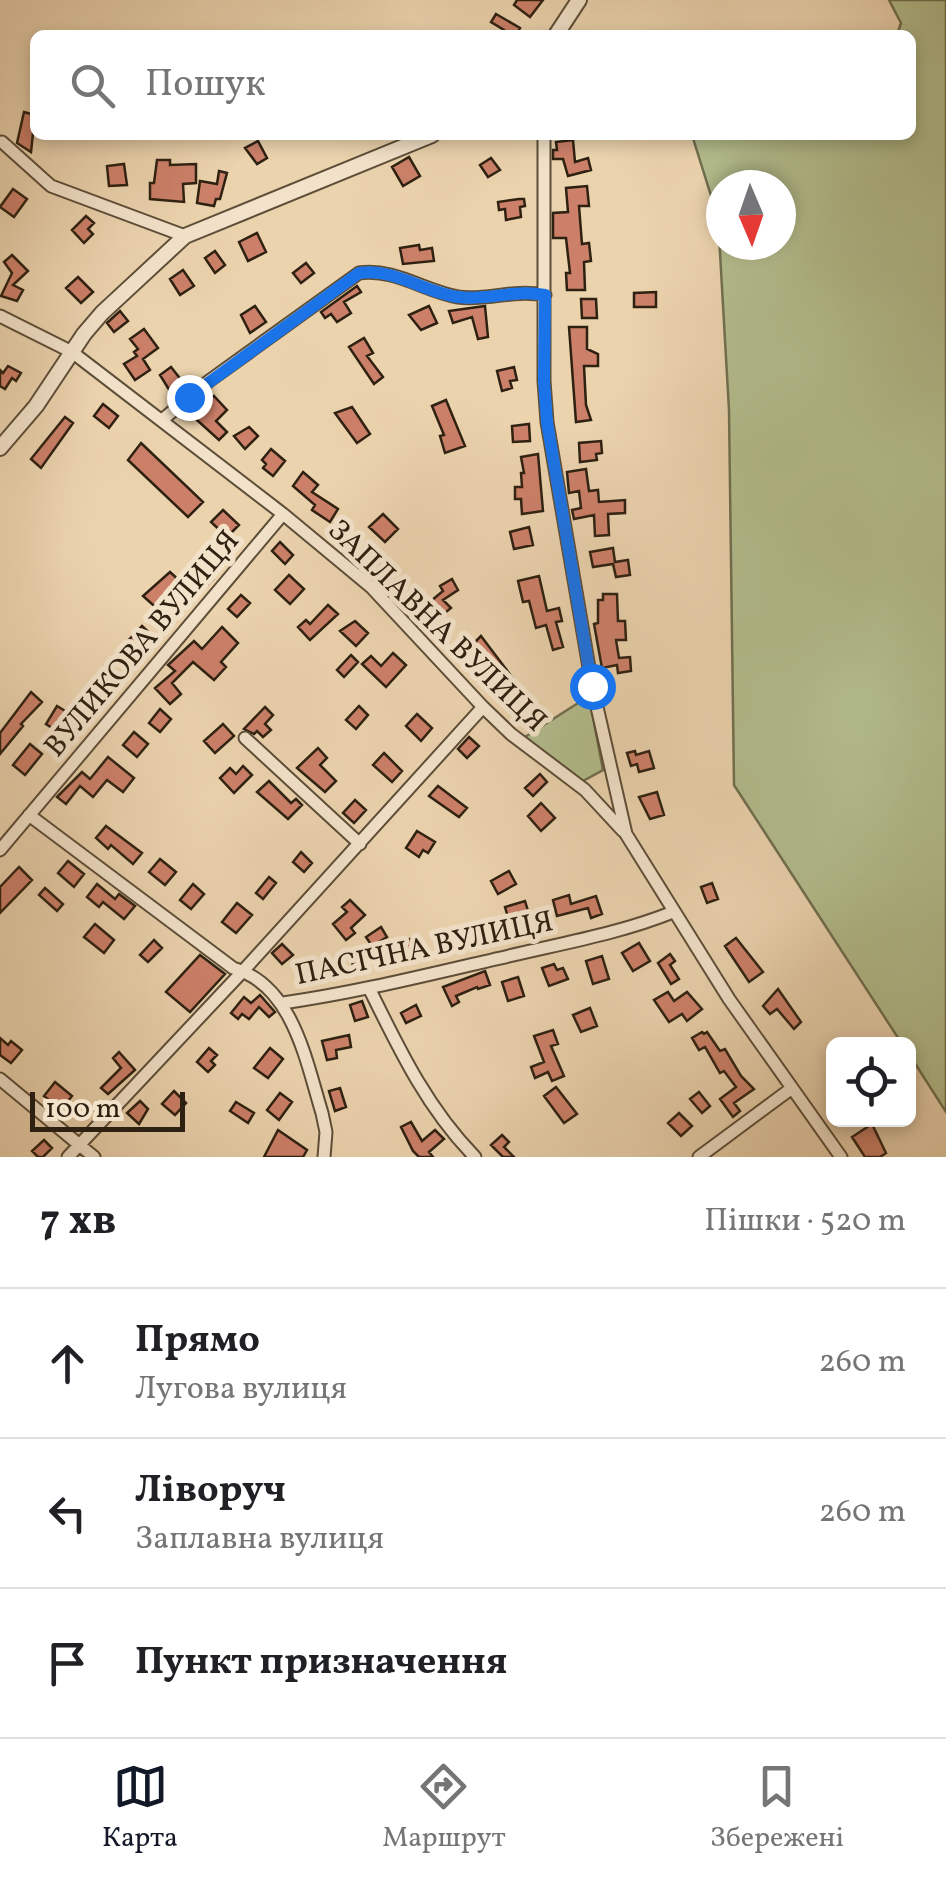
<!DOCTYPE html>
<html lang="uk">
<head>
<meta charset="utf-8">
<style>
  :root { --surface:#fff; --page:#f6f6f6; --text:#202124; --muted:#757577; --line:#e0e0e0; --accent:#111827 }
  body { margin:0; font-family:Vollkorn,serif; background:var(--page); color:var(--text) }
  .controls { position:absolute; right:30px; bottom:30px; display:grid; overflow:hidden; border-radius:15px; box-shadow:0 5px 15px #0003 }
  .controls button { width:90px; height:90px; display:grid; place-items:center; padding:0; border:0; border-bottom:2px solid var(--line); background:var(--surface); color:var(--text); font:50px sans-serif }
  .compass { position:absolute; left:706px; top:170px; width:90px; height:90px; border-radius:50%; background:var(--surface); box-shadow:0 5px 15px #0003; rotate:178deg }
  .scale { position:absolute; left:30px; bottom:25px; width:155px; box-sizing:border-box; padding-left:10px; border:5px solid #2e2111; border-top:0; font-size:28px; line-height:35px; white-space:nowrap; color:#2e2111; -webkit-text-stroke:8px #f2e2ca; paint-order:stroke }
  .stop { position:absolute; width:30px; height:30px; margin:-22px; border:8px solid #1a73e8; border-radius:50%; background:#fff }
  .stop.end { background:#1a73e8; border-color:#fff; box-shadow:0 2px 10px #0008 }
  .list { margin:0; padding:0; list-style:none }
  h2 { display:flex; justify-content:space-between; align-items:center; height:130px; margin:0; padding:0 40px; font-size:42px }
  h2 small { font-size:32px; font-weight:400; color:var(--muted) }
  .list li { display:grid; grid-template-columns:65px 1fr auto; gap:30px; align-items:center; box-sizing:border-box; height:150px; padding:0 40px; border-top:2px solid var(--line) }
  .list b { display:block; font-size:38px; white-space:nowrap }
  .list p { margin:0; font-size:32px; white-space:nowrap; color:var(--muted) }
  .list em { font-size:32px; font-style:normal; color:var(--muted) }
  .icon { flex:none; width:55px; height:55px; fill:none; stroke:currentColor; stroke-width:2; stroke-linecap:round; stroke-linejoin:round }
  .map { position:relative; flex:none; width:946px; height:1157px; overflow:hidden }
  .search { position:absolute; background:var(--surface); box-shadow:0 5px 15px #0003; left:30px; right:30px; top:30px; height:110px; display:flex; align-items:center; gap:25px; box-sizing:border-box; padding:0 35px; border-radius:15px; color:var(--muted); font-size:38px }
  .sheet { height:580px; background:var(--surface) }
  nav { display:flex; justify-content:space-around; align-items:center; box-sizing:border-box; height:140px; border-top:2px solid var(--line); background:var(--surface); font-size:28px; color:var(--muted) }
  nav a { display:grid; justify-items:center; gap:5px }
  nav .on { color:var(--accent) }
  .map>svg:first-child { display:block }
  .green { fill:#b3bd8d; stroke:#706f4f; stroke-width:2.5; fill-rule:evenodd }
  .building { fill:#cc8069; stroke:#2e2111; stroke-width:2.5 }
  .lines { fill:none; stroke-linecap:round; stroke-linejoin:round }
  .minor-casing { stroke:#5d4e38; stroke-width:15 }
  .tertiary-casing { stroke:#5d4e38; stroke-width:18 }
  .minor { stroke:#f2e2ca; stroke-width:11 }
  .tertiary { stroke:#f2e2ca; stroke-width:14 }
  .route { stroke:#1a73e8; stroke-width:12 }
  .labels { text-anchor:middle; stroke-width:10; stroke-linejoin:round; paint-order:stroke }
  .street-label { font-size:30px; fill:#2e2111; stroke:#f2e2ca }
</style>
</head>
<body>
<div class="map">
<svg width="946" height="1157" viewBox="0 0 946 1157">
  <rect width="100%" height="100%" fill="#ebd3ae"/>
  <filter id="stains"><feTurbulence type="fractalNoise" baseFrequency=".002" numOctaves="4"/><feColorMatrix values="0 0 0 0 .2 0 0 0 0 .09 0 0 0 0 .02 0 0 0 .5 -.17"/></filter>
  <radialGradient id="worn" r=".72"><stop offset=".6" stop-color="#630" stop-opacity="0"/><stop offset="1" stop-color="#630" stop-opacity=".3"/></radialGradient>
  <path class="green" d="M889,0H946V1112L909,1054L908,1044H902L734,785L729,410L718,218L692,135H911V35H897L901,23ZM721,185H781V245H721Z
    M589,696L603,770L583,781L525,737Z"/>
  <path class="building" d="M517,0H543L530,17L514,5Z
    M496,14L520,28L516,35H501L504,30L491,22Z
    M24,112L35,115L31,152L17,143Z
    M573,140L575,162L588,158L591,170L568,176L563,159H553V150H557L556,142Z
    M258,141L267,158L257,164L245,148Z
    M409,157L420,176L403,186L392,167Z
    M491,158L500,170L488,177L480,165Z
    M157,160H170V165L196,164V183L183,184L184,202L150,199V183H154Z
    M124,164L127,185L109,186L107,166Z
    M219,171L227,173L220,199H216L214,206L197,203L200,181L217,184Z
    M587,186L589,206H579L582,244L589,243L591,261L584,262L585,290H567L566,273H570L566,238H553V213L568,212L566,188Z
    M13,189L27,199L14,217L0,207Z
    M519,199H524L525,206L520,207L521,217L506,220L505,209L499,210L498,202Z
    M86,216L94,223L88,229L93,234L84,243L72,230Z
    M257,233L266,252L248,261L239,242Z
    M419,245L420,250L432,248L434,261L403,264L400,248Z
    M215,251L225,265L215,273L205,258Z
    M12,255L28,271L13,285L23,290L17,301L1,296L12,273L4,262Z
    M306,263L314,273L301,283L293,273Z
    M183,270L194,286L180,295L170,279Z
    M78,277L93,292L81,303L66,288Z
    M357,286L361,292L344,302L351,313L337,322L331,314L325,318L321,312Z
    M656,292V307H634V293Z
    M581,299H596L597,318H582Z
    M255,306L266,322L250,333L241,315Z
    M429,306L437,323L421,330L409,315Z
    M485,306L488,337L478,339L472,317L453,323L449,311Z
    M120,311L128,321L114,332L107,323Z
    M569,327H587V349L598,354V366H584L586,405L591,420L576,422Z
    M144,329L158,348L143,359L150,370L135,380L124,364L137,356L134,352L138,349L130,339Z
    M364,338L373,353L367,356L383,377L374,384L349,347Z
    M8,366L21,373L16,381L12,378L5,389L0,386V370L3,373Z
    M171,367L186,386L173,396L160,375Z
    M514,367L517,380L510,381L512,388L502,391L497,371Z
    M214,396L227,410L216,421L227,432L219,440L187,411L197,403L201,407Z
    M446,400L465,446L445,453L440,436L444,435L432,406Z
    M103,404L118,416L109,428L94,416Z
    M352,407L370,434L357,443L335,413Z
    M65,417L73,423L41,468L31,459Z
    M529,424L530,441L513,442L512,426Z
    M249,427L258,436L245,449L234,436Z
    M601,441L602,453L596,454L597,460L580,462L579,443Z
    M141,443L203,502L188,517L128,460Z
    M271,449L285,461L273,476L263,468L266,464L262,460Z
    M538,454L543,511L522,514L521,499H515V487H522L521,473H524L521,457Z
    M586,469L589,491L598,490L599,502L625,500V513L608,514L609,535L595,536L594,515L574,519L572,510L581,508L579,491L569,493L567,472Z
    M303,472L318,485L312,492L338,509L330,522L312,510L315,505L293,486Z
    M223,510L239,525L227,537L211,522Z
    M383,514L398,529L385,542L369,527Z
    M529,527L533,545L514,549L510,532Z
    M217,536L229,547L215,561L204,550Z
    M280,542L293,555L285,564L272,551Z
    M369,548L392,568L385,577L361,556Z
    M613,548L615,562L628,560L630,575L616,577L613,564L593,567L590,552Z
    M201,567L213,579L184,609L174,599L161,612L143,596L170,572L183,584Z
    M289,575L304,589L290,604L275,590Z
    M539,576L547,611L559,608L562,621L556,622L563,647L553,650L546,625L536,628L529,601L523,602L518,581Z
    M452,579L458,590L443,600L451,608L436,620L425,606L443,591L440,586Z
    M603,594H617L618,621H625L626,640H616L619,658L630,657L631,671L618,673L617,665L602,668L594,624L598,623V600H603Z
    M241,595L250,603L237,617L228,609Z
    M328,605L338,614L310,640L298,627L306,620L310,624Z
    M355,621L368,633L356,646L340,631Z
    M142,626L159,642L141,660L125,644Z
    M222,627L238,643L221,662L226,667L214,680L193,662L172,683L181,694L170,704L155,688L175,671L168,665L194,641L202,649Z
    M481,636L515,681L509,686L499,675L489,684L479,673L486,667L468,649Z
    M393,653L406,665L386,687L362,664L371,656L381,666Z
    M351,655L358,662L344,677L337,670Z
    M31,692L42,702L21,724L23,726L0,754V733Z
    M97,692L107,702L90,720L80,709Z
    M57,706L75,717L63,735L46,724Z
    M359,706L368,715L356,729L346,720Z
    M265,707L273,715L265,724L271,730L263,737L257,731L254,734L244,729Z
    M160,709L171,719L160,732L149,723Z
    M417,714L432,728L421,741L406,726Z
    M223,724L234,736L215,753L204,741Z
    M134,732L148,744L137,757L123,745Z
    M469,737L479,746L467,758L458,749Z
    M30,744L42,754L25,775L13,765Z
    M318,748L327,758L320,765L336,781L325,792L297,768Z
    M635,751L636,755L649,751L654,768L639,772L637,764L631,766L627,753Z
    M384,753L402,771L392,782L373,765Z
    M108,757L134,778L123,792L107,780L93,797L80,786L66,804L57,797L82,772L90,779Z
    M243,766L252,775L234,793L220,778L230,768L236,774Z
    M540,774L547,782L533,796L525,788Z
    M269,781L291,803L296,799L302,805L288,819L257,792Z
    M438,786L467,808L459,817L429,796Z
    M657,792L664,815L650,819L639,797Z
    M355,800L366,810L354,823L343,813Z
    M541,803L555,818L541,831L528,816Z
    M106,826L142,853L133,864L111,845L108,849L96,838Z
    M417,831L435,842L428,853L423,850L419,857L406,848Z
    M301,852L312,863L304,872L293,862Z
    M160,859L176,872L165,885L149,872Z
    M68,861L84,874L74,887L58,873Z
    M19,867L32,880L0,913V887Z
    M509,871L516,884L498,894L491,881Z
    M269,877L276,883L263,899L256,893Z
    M712,883L718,899L707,903L701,887Z
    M97,884L115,899L119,894L135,906L124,919L103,902L99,907L87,897Z
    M193,884L204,894L191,909L180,900Z
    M45,888L63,904L57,911L39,895Z
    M569,895L571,904L596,896L602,914L591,918L588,908L557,916L553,900Z
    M350,900L365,915L351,928L355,933L346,940L333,924L347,912L342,907Z
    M525,901L532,924L512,930L505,907Z
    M237,903L252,915L236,933L222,922Z
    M95,924L114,940L104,953L84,937Z
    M381,927L387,937L372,946L366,937Z
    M460,927L465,943L452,946L447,931Z
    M417,936L424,953L408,959L401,943Z
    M736,938L763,972L749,982L725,946Z
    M154,940L162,948L148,962L140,955Z
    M639,943L650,961L633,971L622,953Z
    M282,944L293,955L282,964L272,953Z
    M362,951L367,965L354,969L350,955Z
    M670,954L675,961L670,965L679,979L671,984L658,963Z
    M200,955L225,974L190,1012L166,992Z
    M602,956L609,979L593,984L586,961Z
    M554,964L557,970L563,968L568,979L549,986L542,968Z
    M485,971L490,985L478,989L477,987L456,996L459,1002L452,1006L443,987Z
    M518,977L524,996L508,1001L502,982Z
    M778,989L801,1022L794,1029L777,1009L770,1014L763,1006Z
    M668,992L674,1001L687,992L702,1009L687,1021L682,1014L669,1022L654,1000Z
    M260,995L275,1012L269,1017L259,1007L249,1019L242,1014L238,1019L231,1013L244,997L251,1003Z
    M362,1001L368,1017L355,1021L350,1005Z
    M416,1005L421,1016L406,1023L401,1013Z
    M590,1008L597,1026L581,1032L573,1015Z
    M553,1030L558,1044L551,1046L564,1076L552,1081L548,1072L535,1078L531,1067L544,1062L534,1036Z
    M702,1032L704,1034L707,1032L720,1051L725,1049L741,1076L754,1089L734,1103L740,1111L733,1117L720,1099L736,1087L724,1071L720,1073L705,1047L699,1050L692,1038Z
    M349,1035L351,1047L336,1050L337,1058L327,1060L322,1041Z
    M0,1038L8,1045L11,1041L22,1050L11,1063L0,1055Z
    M209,1048L217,1055L211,1061L215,1065L208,1072L197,1062Z
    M270,1048L283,1059L268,1078L254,1068Z
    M119,1052L135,1070L108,1094L101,1088L121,1068L113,1058Z
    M55,1082L72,1096L61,1110L44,1096Z
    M556,1087L577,1114L564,1123L544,1096Z
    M340,1088L346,1107L335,1111L329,1091Z
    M174,1091L186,1103L175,1115L162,1104Z
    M699,1092L710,1106L702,1113L690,1099Z
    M280,1093L292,1102L279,1120L267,1110Z
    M140,1101L148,1109L139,1124L127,1113Z
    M236,1102L254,1113L248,1123L230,1111Z
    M679,1113L692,1126L681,1136L668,1123Z
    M411,1122L422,1141L435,1130L444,1139L429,1152L433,1157H419L413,1151L401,1127Z
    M872,1124L886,1153L880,1157H865L852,1137Z
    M278,1130L307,1150L303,1157H264Z
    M502,1135L509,1142L504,1147L514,1157H503L491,1145Z
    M44,1140L52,1148L43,1157H38L32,1151Z"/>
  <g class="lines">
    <g class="minor-casing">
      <path id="minor" d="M544,135V381L547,422L592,685L626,834L729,999L841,1157
        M2,142L51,186L185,236
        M0,316L72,352L283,514L371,587L483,707L511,734L585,790L623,831
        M162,420L209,381L359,273C395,268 424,291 458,297C487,301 512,289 545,295
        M245,738L360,844
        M29,815L233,968C293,985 306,1061 322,1113L326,1132L324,1157
        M0,850L283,514
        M369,988C399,1049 427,1108 475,1157
        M283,1003C360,992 434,973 509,956C564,943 621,933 673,912
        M0,1079L94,1157
        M68,1157L243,971L483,707
        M699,1157L792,1088"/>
    </g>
    <g class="tertiary-casing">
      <path id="tertiary" d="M556,35L579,0
        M0,448L36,406L84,334L102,313L185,236L432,135"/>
    </g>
    <use href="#minor" class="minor"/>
    <use href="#tertiary" class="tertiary"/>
  </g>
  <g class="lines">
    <path class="route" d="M189,397L359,273C395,268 423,292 458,297C487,301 513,289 545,295L544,381L547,422L592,686"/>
  </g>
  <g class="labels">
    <g class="street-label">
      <text transform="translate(438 625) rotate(44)" y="10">ЗАПЛАВНА ВУЛИЦЯ</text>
      <text transform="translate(141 643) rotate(-50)" y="10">ВУЛИКОВА ВУЛИЦЯ</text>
      <text transform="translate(424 947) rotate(-12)" y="10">ПАСІЧНА ВУЛИЦЯ</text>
    </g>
  </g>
  <rect width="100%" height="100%" filter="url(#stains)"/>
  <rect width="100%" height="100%" fill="url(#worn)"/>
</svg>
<div class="controls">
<button><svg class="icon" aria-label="locate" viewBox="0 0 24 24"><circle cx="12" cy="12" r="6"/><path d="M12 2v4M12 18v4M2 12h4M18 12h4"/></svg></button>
</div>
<svg class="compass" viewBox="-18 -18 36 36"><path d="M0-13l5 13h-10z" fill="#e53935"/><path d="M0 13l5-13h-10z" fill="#757577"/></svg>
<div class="scale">100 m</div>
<div class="stop" style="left:592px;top:686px"></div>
<div class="stop end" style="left:189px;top:397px"></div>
<div class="search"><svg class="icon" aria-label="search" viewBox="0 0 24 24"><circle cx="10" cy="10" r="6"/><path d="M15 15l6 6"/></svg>Пошук</div>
</div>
<section class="sheet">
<h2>7 хв<small>Пішки · 520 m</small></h2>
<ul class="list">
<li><svg class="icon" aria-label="ahead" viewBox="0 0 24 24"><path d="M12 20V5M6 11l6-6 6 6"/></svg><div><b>Прямо</b><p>Лугова вулиця</p></div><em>260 m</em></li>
<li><svg class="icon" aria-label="left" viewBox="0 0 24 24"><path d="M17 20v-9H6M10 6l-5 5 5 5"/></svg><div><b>Ліворуч</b><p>Заплавна вулиця</p></div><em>260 m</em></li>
<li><svg class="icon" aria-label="arrive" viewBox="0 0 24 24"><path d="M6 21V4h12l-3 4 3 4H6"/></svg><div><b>Пункт призначення</b></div></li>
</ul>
</section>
<nav>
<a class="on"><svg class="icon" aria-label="map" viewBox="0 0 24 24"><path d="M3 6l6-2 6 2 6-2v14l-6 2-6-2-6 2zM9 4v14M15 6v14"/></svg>Карта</a>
<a><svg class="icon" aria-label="directions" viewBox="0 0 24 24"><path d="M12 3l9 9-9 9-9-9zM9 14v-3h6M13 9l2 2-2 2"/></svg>Маршрут</a>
<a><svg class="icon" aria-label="saved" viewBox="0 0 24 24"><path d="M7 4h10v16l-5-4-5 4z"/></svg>Збережені</a>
</nav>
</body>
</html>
